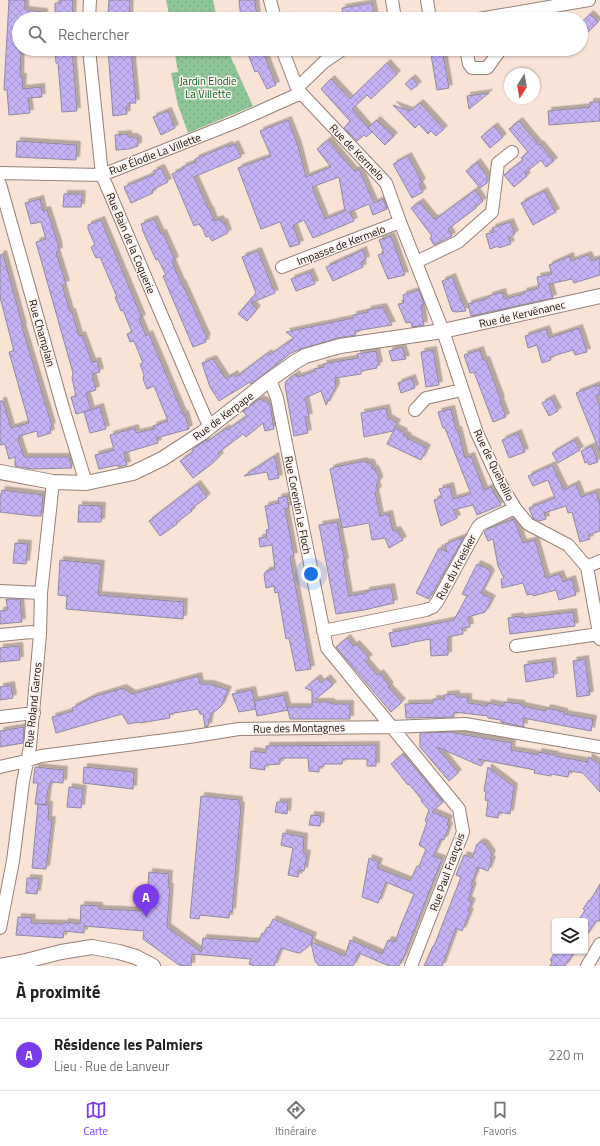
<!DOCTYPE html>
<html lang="fr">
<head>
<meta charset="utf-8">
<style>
  :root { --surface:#fff; --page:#f6f6f6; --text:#202124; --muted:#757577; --line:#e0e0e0; --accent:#7c3aed }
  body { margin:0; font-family:"Titillium Web",sans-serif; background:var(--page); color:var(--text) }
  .controls { position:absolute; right:12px; bottom:12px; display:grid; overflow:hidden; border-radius:4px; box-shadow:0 1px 3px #0004 }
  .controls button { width:36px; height:36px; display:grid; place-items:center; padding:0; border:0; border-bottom:1px solid var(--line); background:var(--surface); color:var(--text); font:20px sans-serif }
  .compass { position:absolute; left:504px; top:68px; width:36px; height:36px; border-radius:50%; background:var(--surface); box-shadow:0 1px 3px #0004; rotate:191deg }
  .you { position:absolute; left:311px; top:574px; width:14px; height:14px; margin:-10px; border:3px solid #fff; border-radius:50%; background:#1a73e8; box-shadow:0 0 0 6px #1a73e833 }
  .badge { display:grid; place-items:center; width:26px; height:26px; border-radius:50%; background:var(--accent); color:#fff; font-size:13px; font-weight:700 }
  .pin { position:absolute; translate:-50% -33px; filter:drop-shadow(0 1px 2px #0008) }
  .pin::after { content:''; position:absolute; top:21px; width:14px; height:12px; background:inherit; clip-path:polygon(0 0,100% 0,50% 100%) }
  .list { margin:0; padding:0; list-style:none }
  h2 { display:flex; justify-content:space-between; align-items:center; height:52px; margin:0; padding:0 16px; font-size:17px }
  h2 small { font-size:13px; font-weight:400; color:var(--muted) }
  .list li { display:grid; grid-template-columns:26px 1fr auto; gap:12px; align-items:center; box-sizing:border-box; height:72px; padding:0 16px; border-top:1px solid var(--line) }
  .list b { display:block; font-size:15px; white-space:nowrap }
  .list p { margin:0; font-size:13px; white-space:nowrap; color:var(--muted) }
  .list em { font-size:13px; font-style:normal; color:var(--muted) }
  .icon { flex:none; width:22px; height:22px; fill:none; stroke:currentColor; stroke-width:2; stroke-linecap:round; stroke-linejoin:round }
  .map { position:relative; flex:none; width:600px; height:966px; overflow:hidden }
  .search { position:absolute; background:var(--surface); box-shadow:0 1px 3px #0004; left:12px; right:12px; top:12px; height:44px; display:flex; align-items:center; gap:10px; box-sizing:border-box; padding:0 14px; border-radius:22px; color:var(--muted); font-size:15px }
  .sheet { height:124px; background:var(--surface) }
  nav { display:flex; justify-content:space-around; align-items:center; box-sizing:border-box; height:56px; border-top:1px solid var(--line); background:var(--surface); font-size:11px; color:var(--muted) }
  nav a { display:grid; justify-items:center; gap:2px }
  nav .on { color:var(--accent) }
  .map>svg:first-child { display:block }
  .park { fill:url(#park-dots) }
  .building { fill:url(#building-cross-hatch); stroke:#8f899e; fill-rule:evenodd; filter:url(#shadow) }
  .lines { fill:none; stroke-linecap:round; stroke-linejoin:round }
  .minor-casing { stroke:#968176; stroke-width:14 }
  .tertiary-casing { stroke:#968176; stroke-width:16 }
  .minor { stroke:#fff; stroke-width:12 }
  .tertiary { stroke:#fff; stroke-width:14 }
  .labels { text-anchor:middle; stroke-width:3; stroke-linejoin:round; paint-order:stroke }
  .park-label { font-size:11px; fill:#066027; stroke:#fcf2ee }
  .street-label { font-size:11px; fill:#19120e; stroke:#fcf2ee }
</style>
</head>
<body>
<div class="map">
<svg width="600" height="966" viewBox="0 0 600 966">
  <defs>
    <pattern id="park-dots" width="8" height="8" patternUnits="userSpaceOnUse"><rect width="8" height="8" fill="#8dc596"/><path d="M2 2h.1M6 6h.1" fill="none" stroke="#79a880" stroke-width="1.8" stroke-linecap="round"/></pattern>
    <pattern id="building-cross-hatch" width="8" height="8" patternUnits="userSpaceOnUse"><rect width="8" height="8" fill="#c5b2f5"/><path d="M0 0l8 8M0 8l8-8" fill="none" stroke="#a998d1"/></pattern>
    <filter id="shadow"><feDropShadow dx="3.5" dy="-3.5" stdDeviation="0" flood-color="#0004"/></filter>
  </defs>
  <rect width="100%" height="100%" fill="#f9e2d6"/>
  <path class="park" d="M166,0H213L217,19H169L168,9Z
    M174,49H223L224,52L228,51L253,106L188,133L178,105L171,73L178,72Z"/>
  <path class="building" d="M9,0H25V10L44,12V19H19V49H21L20,77H23L22,89L41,87L42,97L28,98L30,113L9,115L7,90H4Z
    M61,0H73L72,19H59L60,12H55V3H60Z
    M109,0H130L129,19H111L112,14H108Z
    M239,0H255L257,19H241Z
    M372,3L375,19H343L342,8Z
    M590,14L598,22L581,39V23Z
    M55,49H72L77,111L62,112L58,63H56Z
    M108,49H131L136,103H129L130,106L126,107L127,114L113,116Z
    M246,49H262L274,80L276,85L267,89L258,71L255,72Z
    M430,49H442L449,88L437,90Z
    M387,63L397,74L371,99L367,95L352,109L372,132L366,137L364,135L357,141L344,128L350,121L321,89L331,79L350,99Z
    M412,78L418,85L411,90L405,84Z
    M489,93L469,109L467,96Z
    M590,102H600V121L549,125L548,111L590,107Z
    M420,103L444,129L436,136L431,131L428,134L419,124L415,128L393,105L410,111Z
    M168,111L175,128L161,135L153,117Z
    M288,120L298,146L306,177L331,167L317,149L328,140L354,171L359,169L374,203L383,199L387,209L373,215L369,204L350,212L354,221L313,238L304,220L293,225L300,244L290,247L280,222L261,229L238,168L271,156L260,131ZM339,177L345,211L325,219L312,187Z
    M377,120L394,136L385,145L368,128Z
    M519,121L539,145L540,144L554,161L546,167L541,160L525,173L527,176L514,187L504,175L523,160L521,158L528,152L509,129Z
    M494,126L503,137L490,148L481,137Z
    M128,134V137H134L138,140V146L129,149L116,150L115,135Z
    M17,141L77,145L76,160L16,157Z
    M235,144L241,157L194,177L209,210H210L214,221L220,219L222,223L224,222L228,233L212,241L209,236L206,237L202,227H201L199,224L194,226L172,174L183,169L182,167L196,162L195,159L229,145L230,147Z
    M408,156L422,182L419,184L423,192L412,198L393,164Z
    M477,162L487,176V183L480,188L466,171Z
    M161,168L168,182L152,190L153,193L131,203L124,187L155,174L153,171Z
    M475,190L483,201L475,207L476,208L448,229L452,236L434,245L430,238L432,236L411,208L420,202L434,219L435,218L436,219Z
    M544,191L556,212L533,225L521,203Z
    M64,194H82L81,207H63Z
    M40,199L43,211L47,210L58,244L59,251L56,252L66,284L62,285L70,312H72L79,336L82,335L92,362L97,361L100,372L92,374L96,390L86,393L91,410L76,414L71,397L76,396L72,378L73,373L36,242L46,239L41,222L31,224L25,203Z
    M154,219L161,234L163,233L175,260L172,262L181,283H182L207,338L205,339L206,342L193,347L163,276L166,275L158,259L156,260L142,229H143L141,224Z
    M101,220L142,318L139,319L146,336L149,334L183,414H185L189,429L156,438L158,443L124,453L127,465L118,467V465L99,469L95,455L114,450L110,435L135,428L136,433L154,429L153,426L168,421L154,386L147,389L143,379L144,375L140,364L143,363L134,341L130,342L127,334L132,332L123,310L121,311L115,297H117L100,257L96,258L91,247L95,245L88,229V225Z
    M510,222L515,234L508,238L511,244L499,248L498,246L490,249L486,234L494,232L492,228Z
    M391,236L405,275L388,279L378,255L384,253L379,240Z
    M363,250L366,260L361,262L363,267L333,281L326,267Z
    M258,251L275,293L251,303L257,309L247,321L238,314L256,293L242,257Z
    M3,254L23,327H22L52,426L50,427L51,433L38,437L37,431L19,436L20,439H18L24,457H69L72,468L32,469L15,466V457L9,459L5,444L0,445V401H3L11,428L29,423L9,352L14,351L0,297V255Z
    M588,255L591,261L600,258V275L574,283L572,279L549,284L553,298L471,316L468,304L489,298V296L502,292L504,299L524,294L523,292L539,288L537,277L552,274L549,265L570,256L571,261Z
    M310,272L315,284L296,291L291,279Z
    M452,277L460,297L466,311L456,312L452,311L442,281Z
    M419,290L424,304L421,305L424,325L412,327L411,322L406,323L398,304L404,303L403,295Z
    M383,307L392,325L355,331L356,335L338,338L301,349L291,353L251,384L250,382L219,401L210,387L202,363L213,359L226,379L234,374L236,377L268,353L270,355L294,338L286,332L353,318V315L368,312L367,310Z
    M579,328L587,352L575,355L573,350L550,357L551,360L542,363L537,345L528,348L525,336L546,329L549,338Z
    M402,347L406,359L392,361L389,351Z
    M433,350L439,385L426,387L421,352Z
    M480,350L483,360H486L501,400L500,401L506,417L493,422L474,372L470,373L464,355Z
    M376,351L379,365L376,366L377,368L361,371V374L335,378L336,387L326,405L321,391L305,398L309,417H305L308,433L294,436L285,386L286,381L296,374L298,377L315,371L314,369L324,367L323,364L358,358L357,354Z
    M412,378L415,388L401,393L398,383Z
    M597,385V386L600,385V394L596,396L600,406V452L576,393Z
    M551,398L558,411L549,416L542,403Z
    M260,399L270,404L274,429L265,431L263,423L246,437L243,434L218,453L220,456L213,462V463L193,478L180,461L193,452L192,450L206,440L207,442L226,428L227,430L247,416L243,411Z
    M100,407L106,429L90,433L84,412Z
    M386,408L388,418L397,423L393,431L364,437L361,413Z
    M451,409L456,430H458L465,458L471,456L484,490L491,487L501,505L477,515L473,505L453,510L457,518L441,526L434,500L442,497L439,489L450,486L453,499L471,494L445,428H443L438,412Z
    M395,428L404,432L403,434L408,437L407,438L427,448L421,460L387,444Z
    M518,433L525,452L509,458L502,440Z
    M574,440L580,450L558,463L552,453Z
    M592,446L598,462L589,465L588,462L585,463L581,451Z
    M275,456L279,478L269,480L267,472L244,476Z
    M364,461V462L371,463L373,469H375L379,478V481L376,484L378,490L375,492L380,516L389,514L393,531L397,530L403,540L389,548L385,538L372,540L369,523L342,528L330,469L335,467Z
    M552,465L564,490L576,484L581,497L596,492L600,504V531L588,535L590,539L580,542L572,512L568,513L566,506L544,513L546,519L539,521L533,518L529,508L555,498L548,480L533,486L528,476Z
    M197,484L207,497L191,509L192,511L176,523L177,524L160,536L149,521Z
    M2,490L43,495L41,516H34L0,512V498Z
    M287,496L289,508L285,509L294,556L290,557L311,669L296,671L289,638L286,639L278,592L275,593L274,586L266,588L264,575L266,571L275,569L272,545L260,547L259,538L267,537L266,530L269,529L265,506L279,503L278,498Z
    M79,505L102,506L101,522H78Z
    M514,519L523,543L535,540L546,578L560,574L563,582L572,579L576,595L559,600L556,590L533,596V594L527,595L523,583L502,588L501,579L504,578L498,566L493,539L488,541L484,532L490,528Z
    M337,522L345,562H343L349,596L366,593V591L391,587L394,603L364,610L336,614L319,525Z
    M464,537L429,599L416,593L439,548L447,552L445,544Z
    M15,543L28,544L26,564L13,563Z
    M60,560L101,564L98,595L184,602L183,619L66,609L67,596L58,595Z
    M477,564L488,569L491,574L481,593L492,599L485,612L468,617L470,627L462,628L463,634L448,637V655L431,656L430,639L409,643V644L392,647L389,633L454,620L467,596L462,594Z
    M6,599H20L22,622L0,624V611L8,610Z
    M573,612L575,626L510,634L508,618L520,616V618Z
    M347,638L353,646L356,644L369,658L365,661L377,675L380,673L390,686L388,687L402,702L391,712L336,647Z
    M19,646L20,660L0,662V648Z
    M585,659L590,695L577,697L573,661Z
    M552,661L554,677L526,682L524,665Z
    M198,676L200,684H210L228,690L221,706L217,710L211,713L208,726L205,727L203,714H200L198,709L169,714L170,718L140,723L139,722L128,724L122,714L56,733L52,717L73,711L72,708L93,697L123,688L132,694Z
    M317,678L321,683L327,678L333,685L312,702H331V704H350V719H290L287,707H312V691L305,688Z
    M11,685L13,698L0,700V687Z
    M252,690L256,709L239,712L232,694Z
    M456,694V697H468V703L488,706L487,703L504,706V702L521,704L522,706L546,711L547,708L564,712V714L593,719L591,731L523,718L524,727L501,722V720L488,718V716L454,712V717L406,718L405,704L433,703V699H444V695Z
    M284,695L288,710L257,716L254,701Z
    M24,727L23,743L0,747V731Z
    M454,732V733L512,743L511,750L529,753L538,755V752L555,755V756L588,762L589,757L600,764V792L583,773L569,771L568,777L551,774V776L534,773L535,770L478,759L483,763L481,766L437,747L458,773L449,781L420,747V733Z
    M376,745V766H367V759H343L342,764H324V766L319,767V772L309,771L308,758H280V764L265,765V770L250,768L251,751L266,753V746Z
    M403,754L443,802L432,812L449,819L447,825L449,826L444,840L441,839L433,856L442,859L403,959H402L399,966H389L359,953L353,966H319L315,961L311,943L309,946L300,953H298L281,948L274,966H255L249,964L251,959L192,954L191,966H190L179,965L143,939L144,931L84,926V933L64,931L63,938L16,935L18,917L32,918L31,923L64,924L65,922L80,924L81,905L99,906V909L144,911L146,885H148L149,872L169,874L168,887H170L167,927L201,952L203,938L258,942L262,933L264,934L267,927L269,928L273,919L313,936L311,942L345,956L350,940L382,954L388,940L395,942L401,925L414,894L386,882L378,903L362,897L369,858L379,862L377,868L410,881L417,866L419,867L426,849L419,845L427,822L425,821L429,810L421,801L422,800L409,784L408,785L391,764Z
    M35,767L64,770L63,783L51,782L48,789L46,805L35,804L38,783H33Z
    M84,767L134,772L133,789L83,783Z
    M488,767L514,787L510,814L499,812L498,818L486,816L488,801L485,800L486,792L484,791Z
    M69,787L83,789L81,808L67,807Z
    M201,796L239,800V805L241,806L232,912L230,911L229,918L200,915L199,919L190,918Z
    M277,802H288L287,814L275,812Z
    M38,804L49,805L48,820H52L46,869L32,868Z
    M311,815L321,816L320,826L309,825Z
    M283,833L304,837L303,853L307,854L304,871L299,870L298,877L288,875L293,848L281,845Z
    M481,842L485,844L492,854L490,859L492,860L488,871L478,867L471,885L473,886L468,900L472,902L468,911L470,912L462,931L456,928L442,966H424L433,946H434L461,877L456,875L464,855L472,858L477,844Z
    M27,878L39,879L37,894L26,893Z
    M600,884V921H596L585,937V921H578L585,910L583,909L589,900L590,901Z
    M556,951H575L565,966H550L552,962L550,960Z"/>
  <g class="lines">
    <g class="minor-casing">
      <path id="minor" d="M270,0L275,19
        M392,0L395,19
        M427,0L430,19
        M89,19L90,0
        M479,19L589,0
        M89,49L102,175L205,417L210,426
        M282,49L297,88L301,93L386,183L400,222L443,331L477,433L501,485L515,508L528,524L568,545L587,567L600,639
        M466,49L469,64L472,68H487L501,49
        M297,88L324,62L343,49
        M0,173L102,175L236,122L301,93
        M0,184L63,408L86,483
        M416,262L458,242L492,212L498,163L512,152
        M282,267L400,222
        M268,381L272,385L277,398L327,648L459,809L463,832L411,966
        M415,410L426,398L462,390
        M587,567L600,561
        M0,591L41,593
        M323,631L426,610L433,607L437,602L478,527L481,524L515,508
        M0,635L31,632L40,634
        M516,646L599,634
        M0,717L34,713
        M0,767L26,761L41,756L189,737L239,729L391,727L465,724L600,747
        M0,928L13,861L23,782L30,747L40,634L41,593L53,482
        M587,966L600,944"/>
    </g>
    <g class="tertiary-casing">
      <path id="tertiary" d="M0,472L53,482L86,483L133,473L162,459L202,433L268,381L295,362L305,356L340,346L443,331L600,296
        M0,966L26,961L61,952L92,947L119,952L136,957L153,966"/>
    </g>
    <use href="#minor" class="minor"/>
    <use href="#tertiary" class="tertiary"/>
  </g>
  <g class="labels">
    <g class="park-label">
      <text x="208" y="85">Jardin Elodie<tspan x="208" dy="13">La Villette</tspan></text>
    </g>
    <g class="street-label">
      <text transform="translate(357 152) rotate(46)" y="4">Rue de Kermelo</text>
      <text transform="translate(155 154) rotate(-21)" y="4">Rue Élodie La Villette</text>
      <text transform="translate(131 243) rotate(67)" y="4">Rue Bain de la Coquerie</text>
      <text transform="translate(341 245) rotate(-21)" y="4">Impasse de Kermelo</text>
      <text transform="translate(522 314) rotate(-13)" y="4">Rue de Kervénanec</text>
      <text transform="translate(42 333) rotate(74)" y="4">Rue Champlain</text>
      <text transform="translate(223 416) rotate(-37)" y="4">Rue de Kerpape</text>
      <text transform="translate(494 465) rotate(64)" y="4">Rue de Quehellio</text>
      <text transform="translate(298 505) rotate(79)" y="4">Rue Corentin Le Floch</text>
      <text transform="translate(456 567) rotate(-62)" y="4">Rue du Kreisker</text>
      <text transform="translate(33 705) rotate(-84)" y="4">Rue Roland Garros</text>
      <text transform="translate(299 728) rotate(-1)" y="4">Rue des Montagnes</text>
      <text transform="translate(447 872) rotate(-70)" y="4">Rue Paul François</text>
    </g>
  </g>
</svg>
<div class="controls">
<button><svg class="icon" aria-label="layers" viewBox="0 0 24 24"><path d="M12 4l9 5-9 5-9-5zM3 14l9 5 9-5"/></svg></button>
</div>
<svg class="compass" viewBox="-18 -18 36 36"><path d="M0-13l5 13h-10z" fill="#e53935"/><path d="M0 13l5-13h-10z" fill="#757577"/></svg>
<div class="you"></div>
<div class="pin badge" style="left:146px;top:917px">A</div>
<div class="search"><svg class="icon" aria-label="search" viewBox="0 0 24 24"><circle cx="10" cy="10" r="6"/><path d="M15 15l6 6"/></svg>Rechercher</div>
</div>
<section class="sheet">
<h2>À proximité<small></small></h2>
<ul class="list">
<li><span class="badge">A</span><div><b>Résidence les Palmiers</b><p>Lieu · Rue de Lanveur</p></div><em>220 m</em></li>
</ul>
</section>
<nav>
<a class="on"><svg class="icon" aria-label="map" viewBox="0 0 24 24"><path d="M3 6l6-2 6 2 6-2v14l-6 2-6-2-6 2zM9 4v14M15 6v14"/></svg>Carte</a>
<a><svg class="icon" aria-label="directions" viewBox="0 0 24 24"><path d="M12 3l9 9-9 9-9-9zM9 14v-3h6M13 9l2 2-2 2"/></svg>Itinéraire</a>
<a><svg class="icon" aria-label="saved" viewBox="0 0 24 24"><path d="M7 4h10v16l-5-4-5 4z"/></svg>Favoris</a>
</nav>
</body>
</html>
